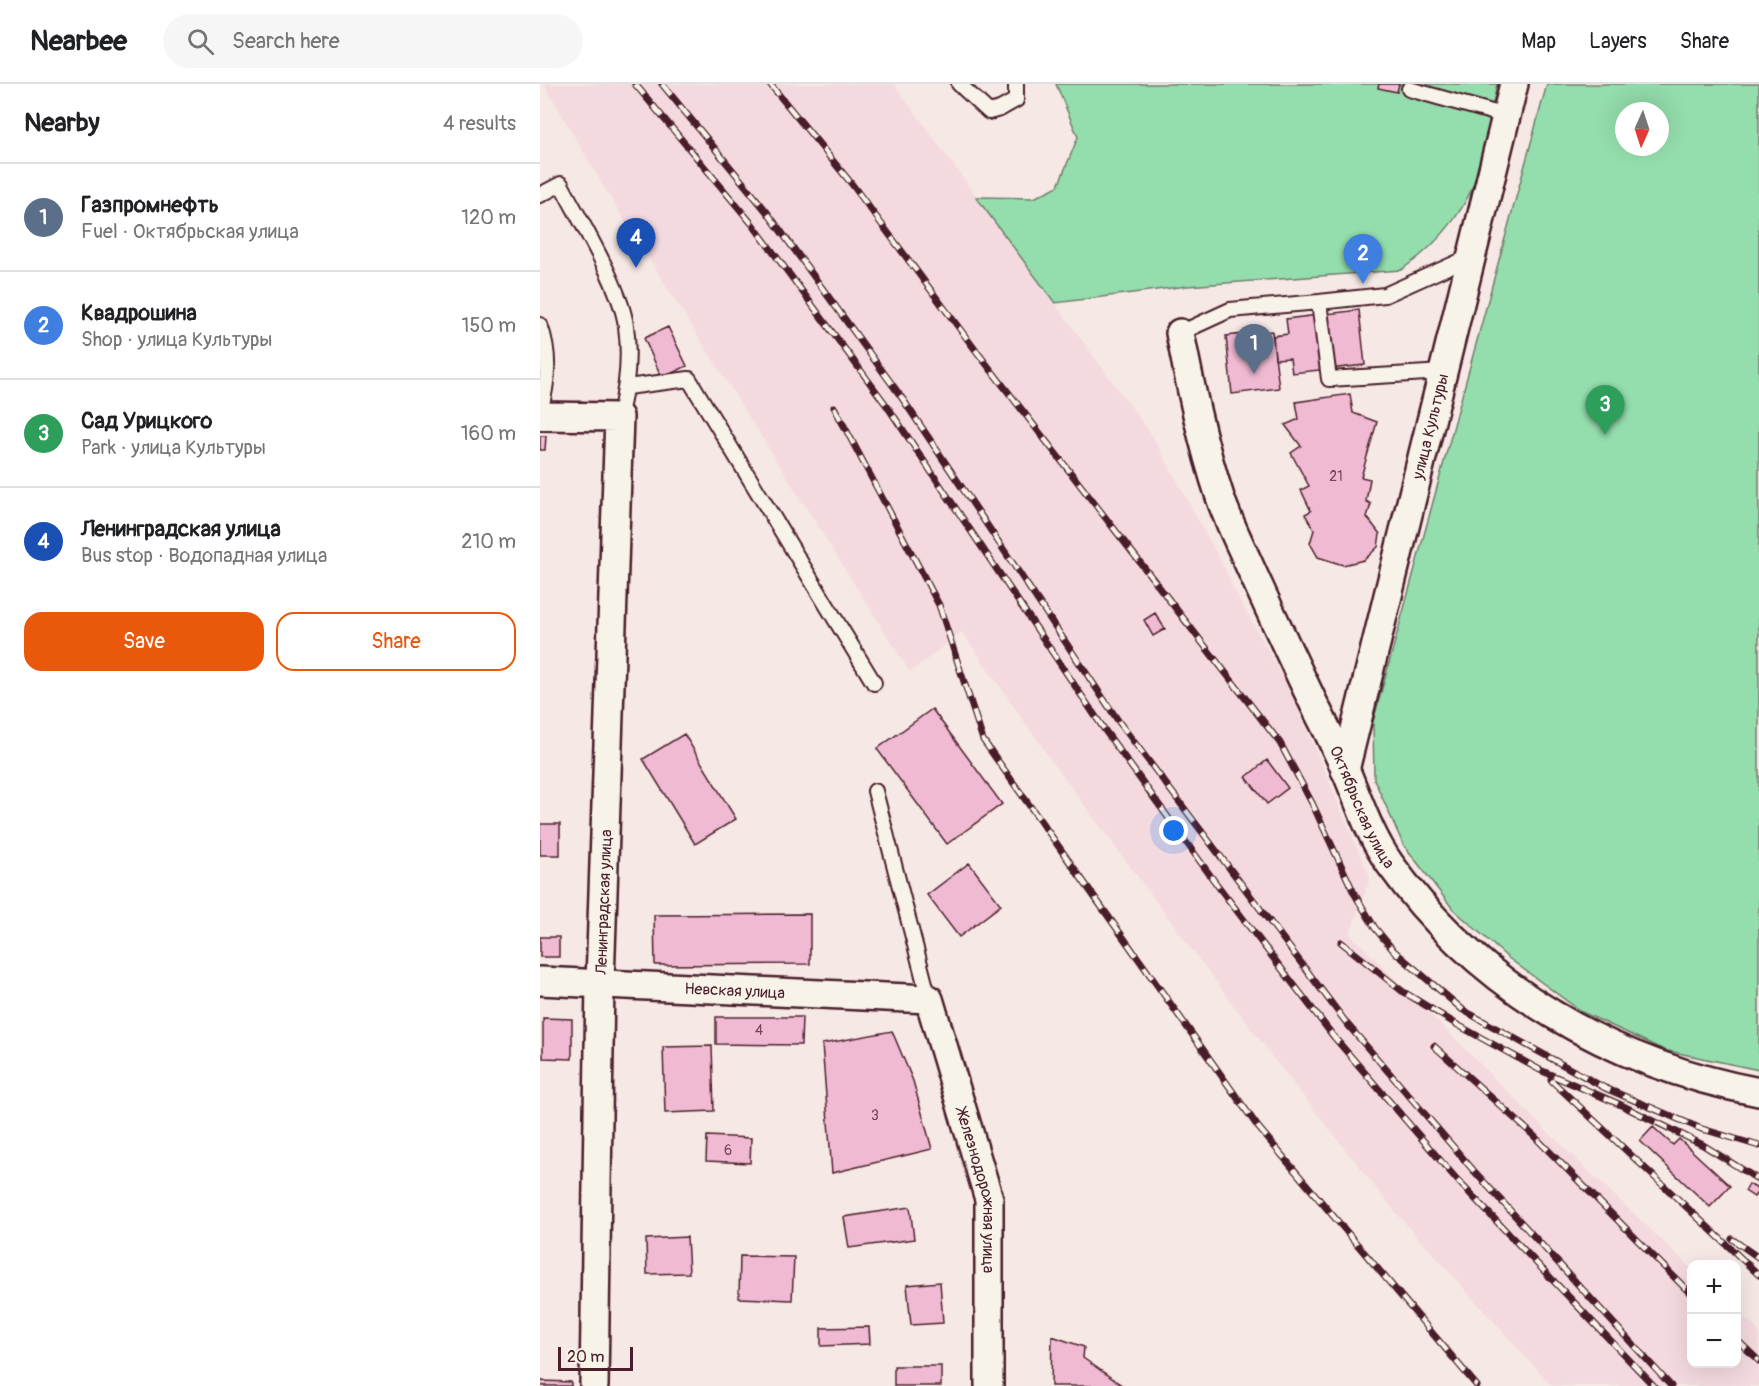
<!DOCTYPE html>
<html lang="en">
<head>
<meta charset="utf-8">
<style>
  :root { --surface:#fff; --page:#f6f6f6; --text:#202124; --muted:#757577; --line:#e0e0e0; --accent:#ea580c }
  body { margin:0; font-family:Pangolin,sans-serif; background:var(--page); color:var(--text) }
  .controls { position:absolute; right:18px; bottom:18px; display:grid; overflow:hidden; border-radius:12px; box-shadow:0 6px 24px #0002 }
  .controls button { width:54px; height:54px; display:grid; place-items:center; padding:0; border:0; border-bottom:2px solid var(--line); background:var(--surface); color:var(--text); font:30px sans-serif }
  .compass { position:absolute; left:1075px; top:18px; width:54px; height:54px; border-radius:50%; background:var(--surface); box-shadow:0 6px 24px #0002; rotate:183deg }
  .scale { position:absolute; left:18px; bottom:15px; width:75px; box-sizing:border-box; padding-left:6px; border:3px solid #4a1f2b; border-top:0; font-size:16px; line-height:21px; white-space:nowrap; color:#4a1f2b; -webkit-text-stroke:4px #f7f3e8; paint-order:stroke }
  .you { position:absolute; left:634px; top:747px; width:21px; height:21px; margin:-15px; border:4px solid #fff; border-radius:50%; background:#1a73e8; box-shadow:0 0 0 9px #1a73e833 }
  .badge { display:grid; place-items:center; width:39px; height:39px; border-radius:50%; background:var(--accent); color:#fff; font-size:20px; font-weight:700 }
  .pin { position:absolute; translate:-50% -50px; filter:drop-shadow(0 2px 3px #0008) }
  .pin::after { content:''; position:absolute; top:32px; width:21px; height:18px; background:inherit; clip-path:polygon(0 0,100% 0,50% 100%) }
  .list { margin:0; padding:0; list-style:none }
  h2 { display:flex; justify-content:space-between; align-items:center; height:78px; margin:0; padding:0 24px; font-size:26px }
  h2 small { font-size:20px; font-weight:400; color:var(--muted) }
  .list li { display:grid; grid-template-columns:39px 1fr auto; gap:18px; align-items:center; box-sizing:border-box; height:108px; padding:0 24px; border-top:2px solid var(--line) }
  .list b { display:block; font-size:22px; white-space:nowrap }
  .list p { margin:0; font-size:20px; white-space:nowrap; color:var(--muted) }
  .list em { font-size:20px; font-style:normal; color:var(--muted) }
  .actions { display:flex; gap:12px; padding:18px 24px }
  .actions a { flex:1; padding:14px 0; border:2px solid var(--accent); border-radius:18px; text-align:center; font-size:21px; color:var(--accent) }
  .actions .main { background:var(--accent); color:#fff }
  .icon { flex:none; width:33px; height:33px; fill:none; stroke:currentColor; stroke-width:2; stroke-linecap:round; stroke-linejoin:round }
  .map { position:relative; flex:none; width:1219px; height:1302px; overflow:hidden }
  header { display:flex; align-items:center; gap:36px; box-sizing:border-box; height:84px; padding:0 30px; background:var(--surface); border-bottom:2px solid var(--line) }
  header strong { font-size:28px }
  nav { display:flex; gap:33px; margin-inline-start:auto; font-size:21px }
  .search { width:420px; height:54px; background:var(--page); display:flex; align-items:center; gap:15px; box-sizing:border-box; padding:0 21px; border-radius:33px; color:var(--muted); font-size:22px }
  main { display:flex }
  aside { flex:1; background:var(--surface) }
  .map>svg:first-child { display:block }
  .built { fill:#f4dadf }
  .green { fill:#94ddac; stroke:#6f7e6c; stroke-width:1.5; fill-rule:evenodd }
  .building { fill:#f0bad3; stroke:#4a1f2b; stroke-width:1.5 }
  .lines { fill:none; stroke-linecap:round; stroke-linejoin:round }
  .lane-casing { stroke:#4a1f2b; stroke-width:18 }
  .street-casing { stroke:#4a1f2b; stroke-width:32 }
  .lane { stroke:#f7f3e8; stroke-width:14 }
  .street { stroke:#f7f3e8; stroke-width:27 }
  .rail-casing { stroke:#4a1f2b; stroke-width:7 }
  .rail { stroke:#f7f3e8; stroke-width:4.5; stroke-dasharray:14; stroke-linecap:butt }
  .labels { text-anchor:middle; stroke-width:4.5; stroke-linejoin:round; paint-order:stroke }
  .number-label { font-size:14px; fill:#744655 }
  .street-label { font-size:16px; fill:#4a1f2b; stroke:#f7f3e8 }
</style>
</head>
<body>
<header>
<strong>Nearbee</strong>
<div class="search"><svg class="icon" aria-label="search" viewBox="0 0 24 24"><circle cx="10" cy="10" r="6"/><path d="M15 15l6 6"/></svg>Search here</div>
<nav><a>Map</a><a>Layers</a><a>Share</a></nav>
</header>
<main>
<aside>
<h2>Nearby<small>4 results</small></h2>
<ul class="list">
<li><span class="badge" style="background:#5c6f8a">1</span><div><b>Газпромнефть</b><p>Fuel · Октябрьская улица</p></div><em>120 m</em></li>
<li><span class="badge" style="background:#3f7fe0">2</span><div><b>Квадрошина</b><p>Shop · улица Культуры</p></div><em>150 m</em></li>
<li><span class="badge" style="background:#2e9e5b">3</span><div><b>Сад Урицкого</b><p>Park · улица Культуры</p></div><em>160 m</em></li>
<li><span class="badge" style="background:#1a4fb4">4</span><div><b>Ленинградская улица</b><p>Bus stop · Водопадная улица</p></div><em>210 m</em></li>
</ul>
<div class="actions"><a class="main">Save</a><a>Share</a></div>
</aside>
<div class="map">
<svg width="1219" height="1302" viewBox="0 0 1219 1302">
  <rect width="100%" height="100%" fill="#f6e8e4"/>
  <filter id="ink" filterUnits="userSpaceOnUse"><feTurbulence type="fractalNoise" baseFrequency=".0167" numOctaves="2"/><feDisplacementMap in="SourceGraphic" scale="12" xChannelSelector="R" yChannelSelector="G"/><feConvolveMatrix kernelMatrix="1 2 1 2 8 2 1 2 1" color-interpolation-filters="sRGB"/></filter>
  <g filter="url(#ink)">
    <path class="built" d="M4,0H354L613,353L686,487L692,503L751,607L830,794L810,850L1012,1052L1151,1184L1152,1280H1196L1197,1226L1219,1247V1302H1012L855,1128L733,974L518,686L422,548L370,588L65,105Z"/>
    <path class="green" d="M516,0H957C950,32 946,68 934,99C921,134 891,166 861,186L647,202L515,219L436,113L494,114L518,102L538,53Z
      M1007,0H1219V986L1124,966L1042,928L967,873L913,825L863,760L834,695L833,638ZM1084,27H1120V63H1084Z"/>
    <path class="building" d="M839,0H859L857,8L838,4Z
      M819,226L825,281L752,289L750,274L735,275L733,252L748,250L746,235Z
      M128,243L147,282L122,294L104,254Z
      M732,247L739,304L692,310L686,252Z
      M810,310L813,329L837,338L821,393L830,395L826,417L831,420L827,433L840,450L838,463L824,476L803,481L778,473L770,459L774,446L765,430L771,427L761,406L769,402L751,369L761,362L745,341L759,335L756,318Z
      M0,352H6L5,366H0Z
      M615,529L625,545L613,552L604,536Z
      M392,625L462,720L407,760L337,665Z
      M144,650L196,735L155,760L103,675Z
      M727,676L748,704L727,720L706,693Z
      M0,740H20V771H0Z
      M429,779L461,821L419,853L387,811Z
      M270,830V880L115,881L114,831Z
      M0,853H19V873H0Z
      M176,933H262L261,961L176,960Z
      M3,934L32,935V975L3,974Z
      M352,947L373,997L392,1065L292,1089L282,960Z
      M172,962L174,1027L125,1029L123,963Z
      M1113,1043L1133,1061L1139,1055L1190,1102L1170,1123L1100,1057Z
      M167,1052L211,1054L210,1079L166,1077Z
      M1209,1100L1219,1106L1214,1113L1205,1107Z
      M370,1123L374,1155L309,1164L304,1133Z
      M147,1153L149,1189L107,1190L106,1155Z
      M200,1172L254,1173L252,1216L199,1214Z
      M400,1198L403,1239L371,1241L367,1201Z
      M329,1243L330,1260L281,1262V1244Z
      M512,1252L544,1263L543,1274L583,1302H511Z
      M354,1282H401V1302H354Z
      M0,1297L31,1298V1302H0Z"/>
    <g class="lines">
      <g class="lane-casing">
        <path id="lane" d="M419,0L449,28L460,25L476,16V0
          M869,5L966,32
          M0,111L21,100C40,137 81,203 86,242C90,273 87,304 79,333
          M0,241C11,271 8,298 0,328
          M640,249L690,226L779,218
          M903,288L789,295L779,218L845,211L932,172
          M87,303L149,295L334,599
          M335,707L389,915"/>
      </g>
      <g class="street-casing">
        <g id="street">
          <path id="s1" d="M640,249C651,305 662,359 680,413C687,434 697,454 706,474C728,523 750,570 773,618C785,641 796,664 806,687C819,718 830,752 850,780C939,904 1071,980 1219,1008"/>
          <path d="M0,332L79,333L60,898L54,1302"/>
          <path id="s2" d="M805,686L974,0"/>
          <path id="s3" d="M0,897L389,915L449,1115V1302"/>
        </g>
      </g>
      <use href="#lane" class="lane"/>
      <use href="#street" class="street"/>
      <g class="rail-casing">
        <path id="rail" d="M95,0L213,141L347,322L566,648L678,802L794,953L919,1098L1114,1302
          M122,0L227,128L362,314L579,638L808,941L934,1087L1131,1302
          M230,0L311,99L434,264L740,659L772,719L814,809L835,844L854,867L923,926L1065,1004L1164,1046
          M294,323L399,521L443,656L718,1043L937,1302
          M801,858L862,907L916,940L1000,986L1079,1020L1163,1061L1219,1096
          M894,962L993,1051L1152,1211
          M1011,996L1219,1191
          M1156,1043L1219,1062
          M1192,1155L1219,1174
          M1196,1255L1219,1277"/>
      </g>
      <use href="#rail" class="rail"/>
    </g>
  </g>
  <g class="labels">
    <g class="number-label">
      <text x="796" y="397">21</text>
      <text x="219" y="951">4</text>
      <text x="335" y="1036">3</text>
      <text x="188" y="1071">6</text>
    </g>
    <g class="street-label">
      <text dy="6" stroke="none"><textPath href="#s2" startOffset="354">улица Культуры</textPath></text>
      <text dy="6" stroke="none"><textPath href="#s1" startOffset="510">Октябрьская улица</textPath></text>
      <text transform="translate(63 818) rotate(-88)" y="6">Ленинградская улица</text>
      <text dy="6" stroke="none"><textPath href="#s3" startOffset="195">Невская улица</textPath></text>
      <text dy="6" stroke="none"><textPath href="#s3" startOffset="588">Железнодорожная улица</textPath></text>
    </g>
  </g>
</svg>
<div class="controls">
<button>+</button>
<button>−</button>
</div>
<svg class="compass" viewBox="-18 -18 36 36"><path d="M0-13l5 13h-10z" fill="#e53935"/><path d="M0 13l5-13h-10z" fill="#757577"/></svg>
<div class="scale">20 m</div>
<div class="you"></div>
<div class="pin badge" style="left:714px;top:290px;background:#5c6f8a">1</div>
<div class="pin badge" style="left:823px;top:200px;background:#3f7fe0">2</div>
<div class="pin badge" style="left:1065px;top:351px;background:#2e9e5b">3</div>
<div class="pin badge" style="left:96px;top:184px;background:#1a4fb4">4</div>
</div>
</main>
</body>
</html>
